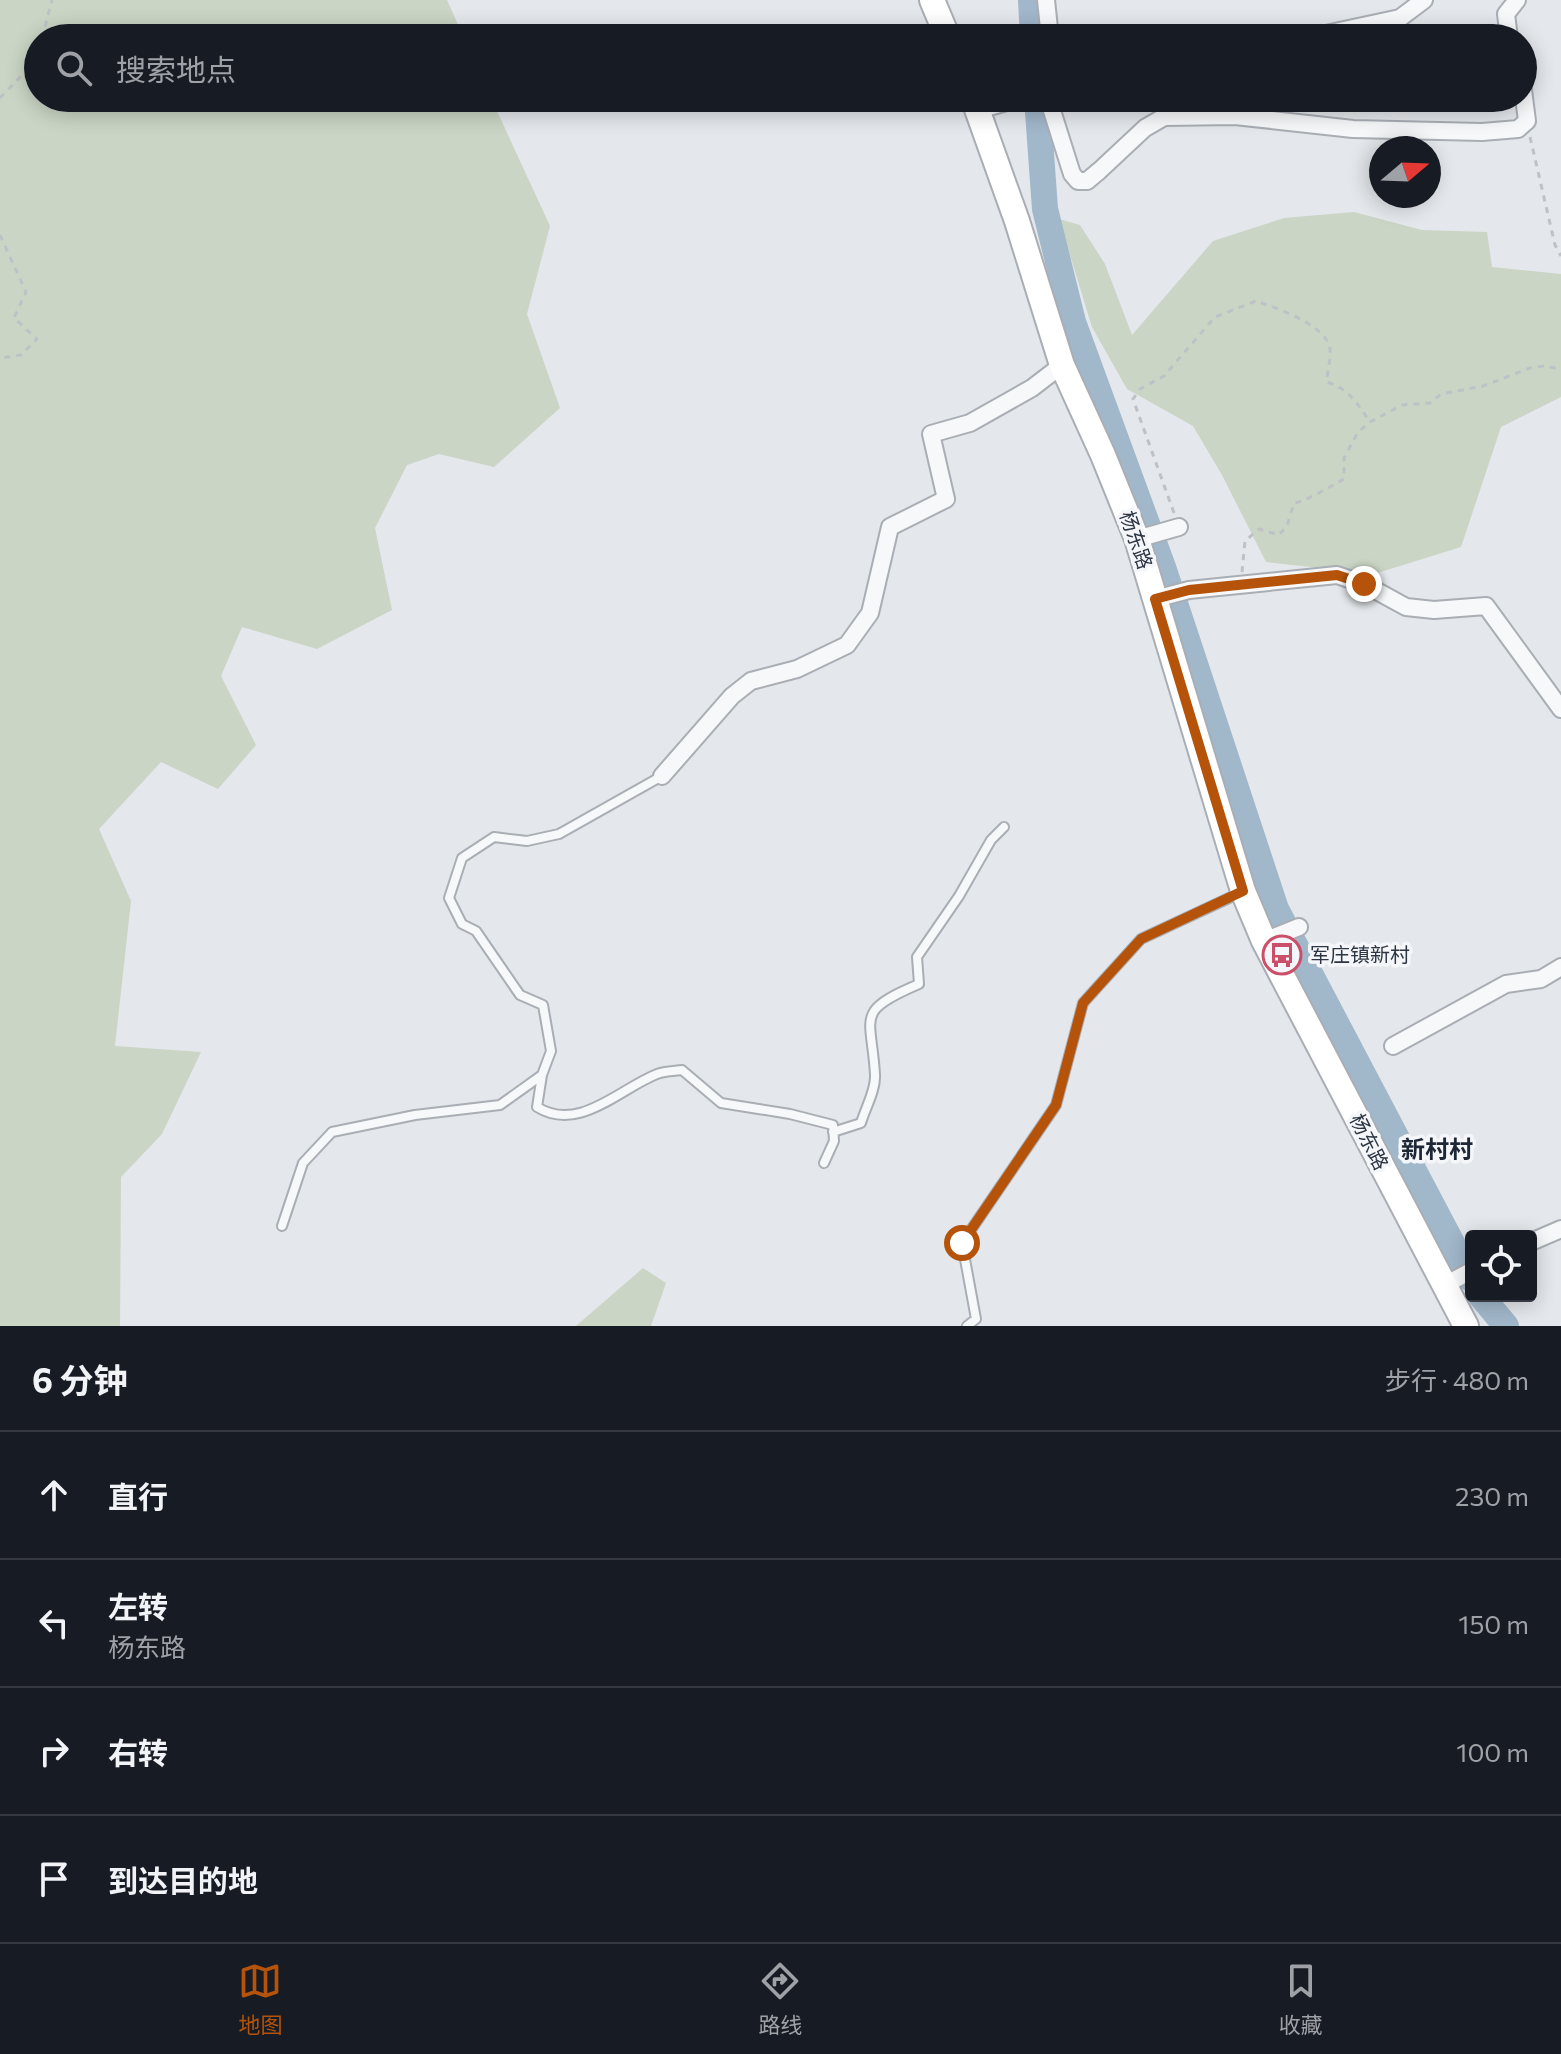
<!DOCTYPE html>
<html lang="zh">
<head>
<meta charset="utf-8">
<style>
  :root { --surface:#171b24; --page:#20242c; --text:#f1f3f6; --muted:#9ea1a6; --line:#363941; --accent:#b45309 }
  body { margin:0; font-family:Commissioner,"Noto Sans SC",sans-serif; background:var(--page); color:var(--text) }
  .controls { position:absolute; right:24px; bottom:24px; display:grid; overflow:hidden; border-radius:8px; box-shadow:0 4px 20px #0003 }
  .controls button { width:72px; height:72px; display:grid; place-items:center; padding:0; border:0; border-bottom:2px solid var(--line); background:var(--surface); color:var(--text); font:40px sans-serif }
  .compass { position:absolute; left:1369px; top:136px; width:72px; height:72px; border-radius:50%; background:var(--surface); box-shadow:0 4px 20px #0003; rotate:71deg }
  .stop { position:absolute; width:24px; height:24px; margin:-18px; border:6px solid #b45309; border-radius:50%; background:#fff }
  .stop.end { background:#b45309; border-color:#fff; box-shadow:0 2px 8px #0008 }
  .list { margin:0; padding:0; list-style:none }
  h2 { display:flex; justify-content:space-between; align-items:center; height:104px; margin:0; padding:0 32px; font-size:34px }
  h2 small { font-size:26px; font-weight:400; color:var(--muted) }
  .list li { display:grid; grid-template-columns:52px 1fr auto; gap:24px; align-items:center; box-sizing:border-box; height:128px; padding:0 32px; border-top:2px solid var(--line) }
  .list b { display:block; font-size:30px; white-space:nowrap }
  .list p { margin:0; font-size:26px; white-space:nowrap; color:var(--muted) }
  .list em { font-size:26px; font-style:normal; color:var(--muted) }
  .icon { flex:none; width:44px; height:44px; fill:none; stroke:currentColor; stroke-width:2; stroke-linecap:round; stroke-linejoin:round }
  .map { position:relative; flex:none; width:1561px; height:1326px; overflow:hidden }
  .search { position:absolute; background:var(--surface); box-shadow:0 4px 20px #0003; left:24px; right:24px; top:24px; height:88px; display:flex; align-items:center; gap:20px; box-sizing:border-box; padding:0 28px; border-radius:44px; color:var(--muted); font-size:30px }
  .sheet { height:616px; background:var(--surface) }
  nav { display:flex; justify-content:space-around; align-items:center; box-sizing:border-box; height:112px; border-top:2px solid var(--line); background:var(--surface); font-size:22px; color:var(--muted) }
  nav a { display:grid; justify-items:center; gap:4px }
  nav .on { color:var(--accent) }
  .map>svg:first-child { display:block }
  .green { fill:#cad5c5 }
  .lines { fill:none; stroke-linecap:round; stroke-linejoin:round }
  .river { stroke:#a1b7ca; stroke-width:26 }
  .lane-casing { stroke:#a9aeb5; stroke-width:12 }
  .street-casing { stroke:#a9aeb5; stroke-width:20 }
  .secondary-casing { stroke:#a9aeb5; stroke-width:28 }
  .path { stroke:#bec2c7; stroke-width:3; stroke-dasharray:6 6; stroke-linecap:butt }
  .lane { stroke:#f7f8fa; stroke-width:8 }
  .street { stroke:#f7f8fa; stroke-width:16 }
  .secondary { stroke:#fff; stroke-width:24 }
  .route { stroke:#b45309; stroke-width:10 }
  .labels { text-anchor:middle; stroke-width:7; stroke-linejoin:round; paint-order:stroke }
  .street-label { font-size:20px; fill:#2c3643; stroke:#f4f6f9 }
  .poi-label { font-size:20px; fill:#2c3643; stroke:#f4f6f9; text-anchor:start }
  .quarter-label { font-size:24px; font-weight:bold; fill:#1e2735; stroke:#f4f6f9 }
</style>
</head>
<body>
<div class="map">
<svg width="1561" height="1326" viewBox="0 0 1561 1326">
  <rect width="100%" height="100%" fill="#e4e7eb"/>
  <path class="green" d="M0,0H447L464,38H38V98H491L550,226L527,314L560,408L494,467L439,454L407,465L375,528L392,610L317,649L242,627L221,676L256,745L218,789L161,762L99,829L131,901L115,1046L201,1052L162,1134L121,1177L120,1326H0Z
    M1354,212L1422,230L1487,232L1492,267L1561,274V397L1501,427L1461,547L1374,574L1266,562L1222,475L1193,426L1127,389L1092,327L1059,219L1080,225L1105,264L1132,335L1213,241L1284,218Z
    M643,1268L666,1283L651,1326H576Z"/>
  <g class="lines">
    <path class="river" d="M1031,0L1033,38
      M1037,98L1045,209L1073,322L1164,570L1276,909L1471,1279
      M1481,1296L1506,1326"/>
    <g class="lane-casing">
      <path id="lane" d="M542,1075L537,1107C579,1133 619,1089 657,1074C664,1071 674,1071 682,1070L721,1103L790,1114L833,1125L834,1141L824,1163
        M833,1132L861,1123C865,1109 876,1090 875,1075C872,1016 853,1012 919,984L917,957L959,896L991,840L1004,827
        M282,1226L303,1163L332,1132L415,1115L500,1105L542,1075L551,1051L543,1005L520,995L476,931L462,924L449,898L462,858L494,837L527,841L559,834L662,776
        M967,1326L976,1319L962,1243L1056,1105L1083,1003L1141,939L1242,892"/>
    </g>
    <g class="street-casing">
      <path id="street" d="M1046,0L1050,38
        M1307,38L1400,18L1424,0
        M1509,38L1506,14L1517,0
        M1048,98L1072,174L1078,181H1087L1099,171L1145,128L1164,117L1235,116L1353,129L1482,132L1518,129L1527,121L1523,90
        M978,110L1021,98
        M1137,539L1179,527
        M1155,599L1189,590L1337,575L1364,584L1406,607L1434,610L1486,606L1561,709
        M662,776L732,696L751,681L797,669L847,645L870,613L890,527L946,499L931,434L970,423L1032,388L1062,365
        M1264,941L1299,927
        M1393,1046L1506,984L1541,979L1561,967
        M1531,1242L1561,1229
        M1443,1286L1471,1271"/>
    </g>
    <g class="secondary-casing">
      <path id="secondary" d="M932,0L948,38
        M973,98L1017,221L1062,365L1103,455L1137,539L1243,891L1264,941L1466,1326"/>
    </g>
    <path class="path" d="M42,38L52,0
      M0,98L36,61L38,54
      M1530,137L1555,245L1561,256
      M0,235L26,292L14,318L37,339L21,355L0,358
      M1174,513L1133,399L1140,389L1164,376L1215,317L1256,301C1276,308 1327,325 1330,349C1331,359 1327,372 1327,382C1349,389 1357,403 1370,422
      M1242,572L1245,541L1259,529L1279,535L1287,526L1294,503C1307,501 1331,486 1344,479V458L1358,432L1370,422L1402,405L1430,403L1441,394L1483,386L1530,368L1544,366L1561,369"/>
    <use href="#lane" class="lane"/>
    <use href="#street" class="street"/>
    <use href="#secondary" class="secondary"/>
  </g>
  <g class="lines">
    <path class="route" d="M962,1243L1056,1105L1083,1003L1141,939L1243,891L1155,599L1189,590L1337,575L1364,584"/>
  </g>
  <defs>
    <g id="bus-ring" transform="scale(2)"><circle r="9.5" fill="#f4f6f9" stroke="#cb4f69" stroke-width="1.5"/><path d="M-5-6H5V4H4V6H2V4H-2V6H-4V4H-5ZM-3.5-4V0h7V-4ZM-3.5 1.2v1.5H-2V1.2ZM2 1.2v1.5H3.5V1.2Z" fill="#cb4f69"/></g>
  </defs>
  <g fill-rule="evenodd">
    <use href="#bus-ring" x="1282" y="955"/>
  </g>
  <g class="labels">
    <g class="street-label">
      <text transform="translate(1136 540) rotate(71)" y="7">杨东路</text>
      <text transform="translate(1369 1142) rotate(63)" y="7">杨东路</text>
    </g>
    <g class="poi-label">
      <text x="1310" y="962">军庄镇新村</text>
    </g>
    <g class="quarter-label">
      <text x="1437" y="1158">新村村</text>
    </g>
  </g>
</svg>
<div class="controls">
<button><svg class="icon" aria-label="locate" viewBox="0 0 24 24"><circle cx="12" cy="12" r="6"/><path d="M12 2v4M12 18v4M2 12h4M18 12h4"/></svg></button>
</div>
<svg class="compass" viewBox="-18 -18 36 36"><path d="M0-13l5 13h-10z" fill="#e53935"/><path d="M0 13l5-13h-10z" fill="#9ea1a6"/></svg>
<div class="stop" style="left:962px;top:1243px"></div>
<div class="stop end" style="left:1364px;top:584px"></div>
<div class="search"><svg class="icon" aria-label="search" viewBox="0 0 24 24"><circle cx="10" cy="10" r="6"/><path d="M15 15l6 6"/></svg>搜索地点</div>
</div>
<section class="sheet">
<h2>6 分钟<small>步行 · 480 m</small></h2>
<ul class="list">
<li><svg class="icon" aria-label="ahead" viewBox="0 0 24 24"><path d="M12 20V5M6 11l6-6 6 6"/></svg><div><b>直行</b></div><em>230 m</em></li>
<li><svg class="icon" aria-label="left" viewBox="0 0 24 24"><path d="M17 20v-9H6M10 6l-5 5 5 5"/></svg><div><b>左转</b><p>杨东路</p></div><em>150 m</em></li>
<li><svg class="icon" aria-label="right" viewBox="0 0 24 24"><path d="M7 20v-9h11M14 6l5 5-5 5"/></svg><div><b>右转</b></div><em>100 m</em></li>
<li><svg class="icon" aria-label="arrive" viewBox="0 0 24 24"><path d="M6 21V4h12l-3 4 3 4H6"/></svg><div><b>到达目的地</b></div></li>
</ul>
</section>
<nav>
<a class="on"><svg class="icon" aria-label="map" viewBox="0 0 24 24"><path d="M3 6l6-2 6 2 6-2v14l-6 2-6-2-6 2zM9 4v14M15 6v14"/></svg>地图</a>
<a><svg class="icon" aria-label="directions" viewBox="0 0 24 24"><path d="M12 3l9 9-9 9-9-9zM9 14v-3h6M13 9l2 2-2 2"/></svg>路线</a>
<a><svg class="icon" aria-label="saved" viewBox="0 0 24 24"><path d="M7 4h10v16l-5-4-5 4z"/></svg>收藏</a>
</nav>
</body>
</html>
